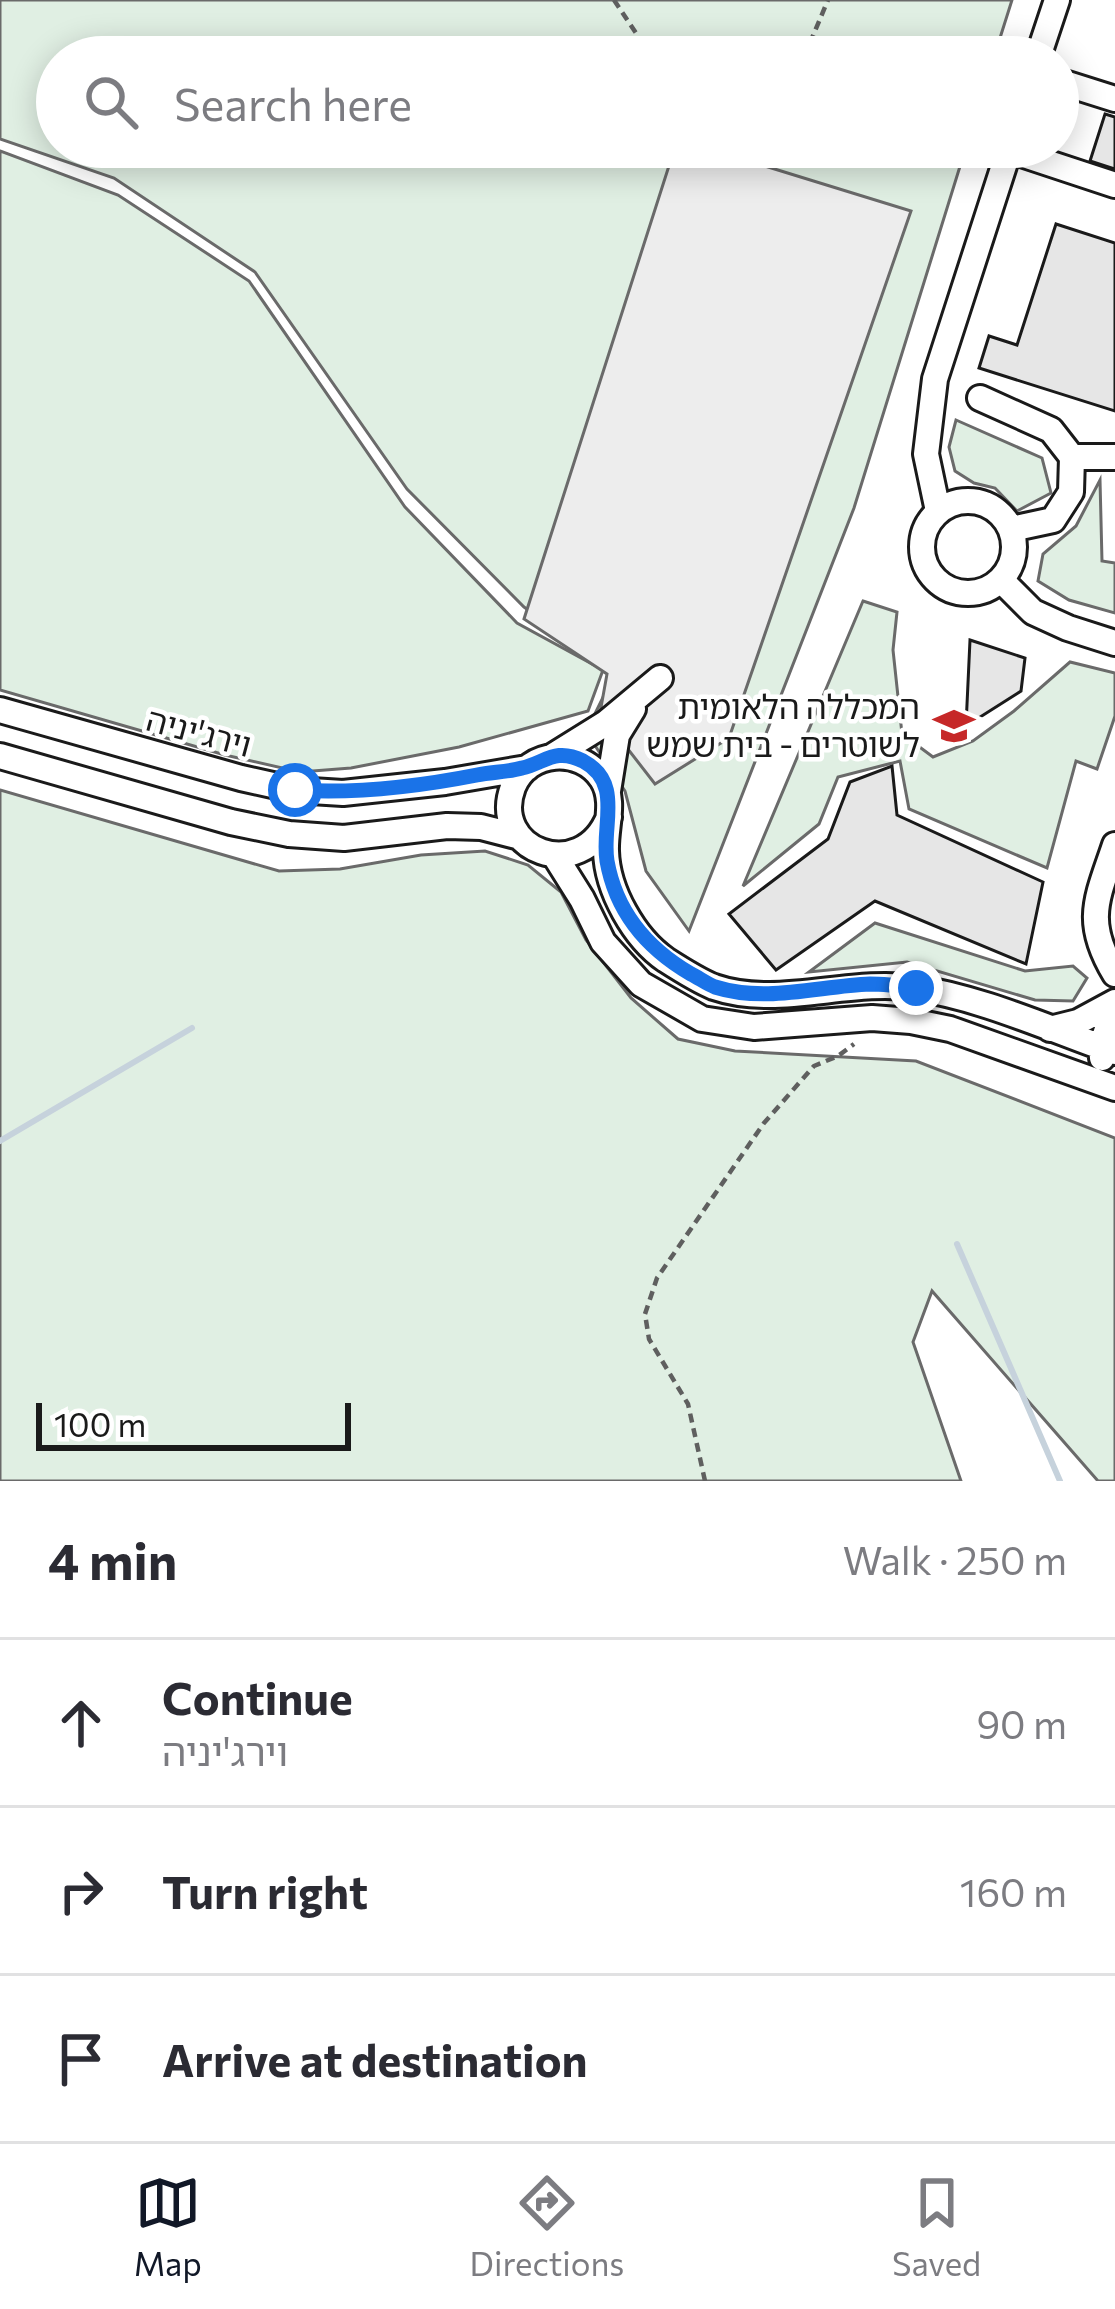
<!DOCTYPE html>
<html lang="en">
<head>
<meta charset="utf-8">
<style>
  :root { --surface:#fff; --page:#f2f2f3; --text:#2b2b33; --muted:#7c7c81; --line:#e1e1e2; --accent:#111827 }
  body { margin:0; font-family:Commissioner,"Noto Sans Hebrew",sans-serif; background:var(--page); color:var(--text) }
  .scale { position:absolute; left:36px; bottom:30px; width:315px; box-sizing:border-box; padding-left:12px; border:6px solid #1a1a1a; border-top:0; font-size:33px; line-height:42px; white-space:nowrap; color:#1a1a1a; -webkit-text-stroke:9px #fff; paint-order:stroke }
  .stop { position:absolute; width:36px; height:36px; margin:-27px; border:9px solid #1a73e8; border-radius:50%; background:#fff }
  .stop.end { background:#1a73e8; border-color:#fff; box-shadow:0 3px 12px #0008 }
  .list { margin:0; padding:0; list-style:none }
  h2 { display:flex; justify-content:space-between; align-items:center; height:156px; margin:0; padding:0 48px; font-size:51px }
  h2 small { font-size:39px; font-weight:400; color:var(--muted) }
  .list li { display:grid; grid-template-columns:78px 1fr auto; gap:36px; align-items:center; box-sizing:border-box; height:168px; padding:0 48px; border-top:3px solid var(--line) }
  .list b { display:block; font-size:45px; white-space:nowrap }
  .list p { margin:0; font-size:39px; white-space:nowrap; color:var(--muted) }
  .list em { font-size:39px; font-style:normal; color:var(--muted) }
  .icon { flex:none; width:66px; height:66px; fill:none; stroke:currentColor; stroke-width:2; stroke-linecap:round; stroke-linejoin:round }
  .map { position:relative; flex:none; width:1115px; height:1481px; overflow:hidden }
  .search { position:absolute; background:var(--surface); box-shadow:0 6px 30px #0003; left:36px; right:36px; top:36px; height:132px; display:flex; align-items:center; gap:30px; box-sizing:border-box; padding:0 42px; border-radius:66px; color:var(--muted); font-size:45px }
  .sheet { height:660px; background:var(--surface) }
  nav { display:flex; justify-content:space-around; align-items:center; box-sizing:border-box; height:168px; border-top:3px solid var(--line); background:var(--surface); font-size:33px; color:var(--muted) }
  nav a { display:grid; justify-items:center; gap:6px }
  nav .on { color:var(--accent) }
  .map>svg:first-child { display:block }
  .green { fill:#e0efe3; stroke:#6a6a6a; stroke-width:3 }
  .parking { fill:#ededed; stroke:#6a6a6a; stroke-width:3 }
  .lines { fill:none; stroke-linecap:round; stroke-linejoin:round }
  .stream { stroke:#c6d2dc; stroke-width:6 }
  .building { fill:#e6e6e6; stroke:#1a1a1a; stroke-width:3 }
  .minor-casing { stroke:#1a1a1a; stroke-width:30 }
  .path { stroke:#5f5f5f; stroke-width:4.5; stroke-dasharray:9 6; stroke-linecap:butt }
  .minor { stroke:#fff; stroke-width:24 }
  .route { stroke:#1a73e8; stroke-width:15 }
  .labels { text-anchor:middle; stroke-width:9; stroke-linejoin:round; paint-order:stroke }
  .poi-label { font-size:33px; fill:#1a1a1a; stroke:#fff; text-anchor:end }
  .street-label { font-size:33px; fill:#1a1a1a; stroke:#fff }
</style>
</head>
<body>
<div class="map">
<svg width="1115" height="1481" viewBox="0 0 1115 1481">
  <rect width="100%" height="100%" fill="#fff"/>
  <path class="green" d="M0,0H1012L994,57H57V147H966L854,508L689,931L646,871L625,791L586,732L616,671L524,607L407,489L255,272L114,178L0,139Z
    M0,151L118,195L249,281L405,507L517,623L603,670L588,711L459,747L351,768L300,772L225,755L0,690Z
    M956,420L1042,458L1051,493L1017,511L995,488L974,483L955,471L949,447Z
    M1100,480L1102,561L1115,563V613L1069,600L1038,581L1043,554L1076,526Z
    M863,601L897,612L893,650L902,734L933,757L973,741L1014,711L1070,662L1115,673V716L1097,769L1076,761L1047,868L909,809L900,761L838,777L819,824L743,886Z
    M0,790L279,871L340,869L421,855L485,851L528,865L561,892L586,940L631,998L678,1039L735,1051L916,1061L1115,1138V1481H1098L932,1291L913,1342L961,1481H0Z
    M875,923L1025,971L1073,966L1087,978L1073,1001L1035,1000L907,962L809,972Z"/>
  <path class="parking" d="M675,147H703L911,211L729,738L655,784L600,713L607,674L524,619Z"/>
  <g class="lines">
    <path class="stream" d="M0,1141L192,1028
      M957,1244L1060,1481"/>
  </g>
  <path class="building" d="M1105,114L1115,117V169L1090,161Z
    M1056,224L1115,243V411L979,368L989,336L1017,345Z
    M970,640L1025,658L1021,691L966,726Z
    M892,766L897,815L1043,882L1026,964L875,901L776,970L729,914L828,839L850,782Z"/>
  <g class="lines">
    <g class="minor-casing">
      <path id="minor" d="M1038,57L1057,0
        M1058,81L1115,99
        M1009,150L1115,185
        M980,398L1051,430L1072,457L1071,492L1053,520L1011,529
        M1072,457H1115
        M922 547a46 46 0 1 1 92 0a46 46 0 1 1-92 0Z
        M938,511L926,454L935,379L1010,147
        M1001,580L1033,612L1068,628L1115,643
        M0,710L241,778L295,790L343,793L445,782L527,768
        M0,756L231,822L289,834L344,838L447,826L481,827L520,837
        M553,756L606,723L660,678
        M608,791L617,735L633,709
        M609,817C581,886 489,850 513,787C528,750 580,746 602,779C616,801 605,826 606,851C607,890 634,938 666,960C680,969 699,981 714,987C778,1009 849,978 915,988C980,997 1052,1030 1115,1052
        M1115,845C1097,899 1083,921 1115,974
        M555,856L582,899L603,942L641,984L702,1019L754,1027L872,1018L911,1021L950,1029L1115,1088
        M1050,1029L1078,1022L1115,1002
        M1102,1058L1101,1047L1115,1005"/>
    </g>
    <path class="path" d="M614,0L652,57
      M804,57L828,0
      M705,1481L688,1404L649,1339L645,1314L657,1278L764,1123L814,1066L838,1056L854,1044"/>
    <use href="#minor" class="minor"/>
  </g>
  <g class="lines">
    <path class="route" d="M295,790C357,794 416,787 477,775C492,772 508,772 522,768C545,763 555,747 583,761C624,783 601,826 607,861C616,912 648,949 691,974C699,978 707,984 715,987C766,1003 819,986 870,984C885,984 901,986 916,988"/>
  </g>
  <defs>
    <g id="university-bare" transform="scale(3.24)"><path d="M0-5L7-2L0 1L-7-2ZM-4 1L0 2.5L4 1V4Q0 6-4 4Z" fill="#c62828" stroke="#fff" stroke-width="2.5" paint-order="stroke"/></g>
  </defs>
  <g fill-rule="evenodd">
    <use href="#university-bare" x="954" y="726"/>
  </g>
  <g class="labels">
    <g class="poi-label">
      <text x="920" y="719">המכללה הלאומית<tspan x="920" dy="38">לשוטרים - בית שמש</tspan></text>
    </g>
    <g class="street-label">
      <text transform="translate(199 732) rotate(15)" y="12">וירג'יניה</text>
    </g>
  </g>
</svg>
<div class="scale">100 m</div>
<div class="stop" style="left:295px;top:790px"></div>
<div class="stop end" style="left:916px;top:988px"></div>
<div class="search"><svg class="icon" aria-label="search" viewBox="0 0 24 24"><circle cx="10" cy="10" r="6"/><path d="M15 15l6 6"/></svg>Search here</div>
</div>
<section class="sheet">
<h2>4 min<small>Walk · 250 m</small></h2>
<ul class="list">
<li><svg class="icon" aria-label="ahead" viewBox="0 0 24 24"><path d="M12 20V5M6 11l6-6 6 6"/></svg><div><b>Continue</b><p>וירג'יניה</p></div><em>90 m</em></li>
<li><svg class="icon" aria-label="right" viewBox="0 0 24 24"><path d="M7 20v-9h11M14 6l5 5-5 5"/></svg><div><b>Turn right</b></div><em>160 m</em></li>
<li><svg class="icon" aria-label="arrive" viewBox="0 0 24 24"><path d="M6 21V4h12l-3 4 3 4H6"/></svg><div><b>Arrive at destination</b></div></li>
</ul>
</section>
<nav>
<a class="on"><svg class="icon" aria-label="map" viewBox="0 0 24 24"><path d="M3 6l6-2 6 2 6-2v14l-6 2-6-2-6 2zM9 4v14M15 6v14"/></svg>Map</a>
<a><svg class="icon" aria-label="directions" viewBox="0 0 24 24"><path d="M12 3l9 9-9 9-9-9zM9 14v-3h6M13 9l2 2-2 2"/></svg>Directions</a>
<a><svg class="icon" aria-label="saved" viewBox="0 0 24 24"><path d="M7 4h10v16l-5-4-5 4z"/></svg>Saved</a>
</nav>
</body>
</html>
